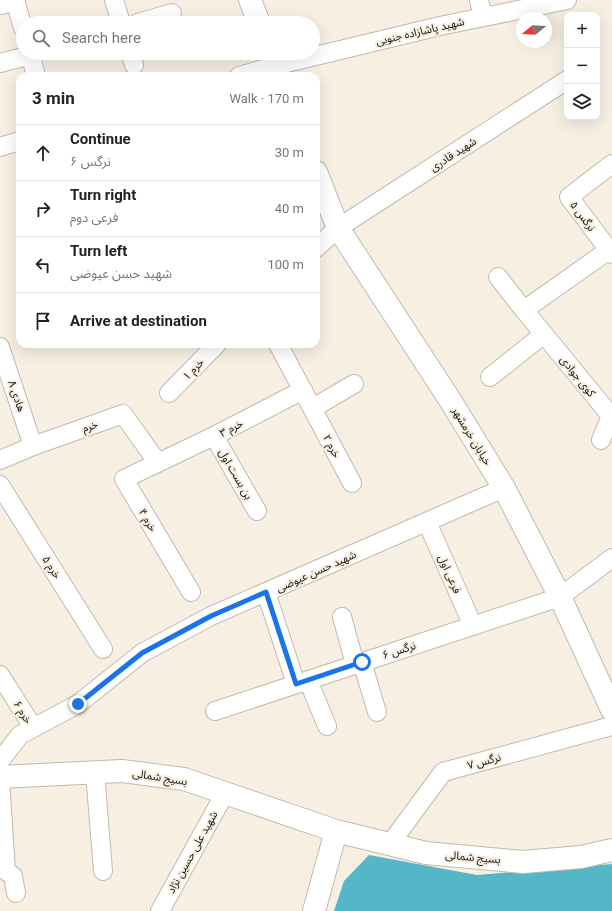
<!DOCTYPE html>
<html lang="en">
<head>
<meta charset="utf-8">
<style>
  :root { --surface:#fff; --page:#f6f6f6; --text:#222; --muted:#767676; --line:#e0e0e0 }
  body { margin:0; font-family:Roboto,"Noto Sans Arabic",sans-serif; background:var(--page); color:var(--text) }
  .controls { position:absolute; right:12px; top:12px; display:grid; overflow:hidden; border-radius:8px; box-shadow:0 4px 16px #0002 }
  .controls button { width:36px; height:36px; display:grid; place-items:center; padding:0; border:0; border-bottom:1px solid var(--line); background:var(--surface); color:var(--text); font:20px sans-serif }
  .compass { position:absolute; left:516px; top:12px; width:36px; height:36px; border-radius:50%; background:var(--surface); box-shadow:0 4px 16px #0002; rotate:252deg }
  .stop { position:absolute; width:12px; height:12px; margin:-9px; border:3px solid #1a73e8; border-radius:50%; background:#fff }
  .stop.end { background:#1a73e8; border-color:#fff; box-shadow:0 1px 4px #0008 }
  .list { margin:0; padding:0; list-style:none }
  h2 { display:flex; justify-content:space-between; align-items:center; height:52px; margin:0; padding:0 16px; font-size:17px }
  h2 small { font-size:13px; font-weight:400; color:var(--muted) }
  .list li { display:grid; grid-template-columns:26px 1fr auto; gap:12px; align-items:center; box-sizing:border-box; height:56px; padding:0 16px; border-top:1px solid var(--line) }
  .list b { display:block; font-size:15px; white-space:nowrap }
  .list p { margin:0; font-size:13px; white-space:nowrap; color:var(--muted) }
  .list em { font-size:13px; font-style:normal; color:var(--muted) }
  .icon { flex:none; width:22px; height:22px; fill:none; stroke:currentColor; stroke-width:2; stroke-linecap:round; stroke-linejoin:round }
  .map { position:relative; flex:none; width:612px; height:911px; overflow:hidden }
  .search { position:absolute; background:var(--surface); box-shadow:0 4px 16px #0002; left:16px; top:16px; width:304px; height:44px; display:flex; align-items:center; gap:10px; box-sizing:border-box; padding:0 14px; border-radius:22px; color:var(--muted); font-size:15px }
  .panel { position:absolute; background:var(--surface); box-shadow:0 4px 16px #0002; left:16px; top:72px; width:304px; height:276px; border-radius:12px }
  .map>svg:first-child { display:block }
  .water { fill:#54b7c7 }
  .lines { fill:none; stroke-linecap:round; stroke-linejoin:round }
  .street-casing { stroke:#c1baad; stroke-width:20 }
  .secondary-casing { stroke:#c1baad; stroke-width:24 }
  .street { stroke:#fff; stroke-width:18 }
  .secondary { stroke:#fff; stroke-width:22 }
  .route { stroke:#1a73e8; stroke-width:5 }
  .labels { text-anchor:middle; stroke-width:4; stroke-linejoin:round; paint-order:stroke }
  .street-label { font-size:11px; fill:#16140f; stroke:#f6efe2 }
</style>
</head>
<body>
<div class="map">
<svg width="612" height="911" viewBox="0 0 612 911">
  <rect width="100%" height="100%" fill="#f6efe2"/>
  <path class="water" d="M369,855L477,875L612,864V911H334L344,881Z"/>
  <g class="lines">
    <g class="street-casing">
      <path id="street" d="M15,0L23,28
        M114,0L121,23
        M479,0L483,17
        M0,5L16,1
        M138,23L172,13
        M30,53L36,76
        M130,53L134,65
        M0,63L31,55
        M239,76L274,66L440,26L567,0
        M0,147L20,141
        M612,164L569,197L612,254
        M316,248L338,228L567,80
        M498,277L524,310
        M278,344L352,483
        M0,347L33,446
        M490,377L544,334
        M169,393L217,344
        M313,408L354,384
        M214,436L257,511
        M601,440L611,416L524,310L609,250
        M0,460L33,446L123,414L158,463
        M0,485L103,649
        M427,522L473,626
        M191,592L124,479L214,436L303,390
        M266,592L296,684
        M342,617L355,664
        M362,662L377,712
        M0,675L33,727
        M308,680L327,726
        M215,711L560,597L612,558
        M0,761L20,735L78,704L142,653L211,616L504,488
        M95,772L103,871
        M0,778L6,871L13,876L16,893
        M390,844L443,772L612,726
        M160,911L225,793"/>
    </g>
    <g class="secondary-casing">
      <path id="secondary" d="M250,0L259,23
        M270,53L278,76
        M316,172L338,228L450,400L504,488L560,597L612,710
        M0,777L122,771L184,779L336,831
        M314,911L336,831L426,853L523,862L581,857L612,850"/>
    </g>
    <use href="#street" class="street"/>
    <use href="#secondary" class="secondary"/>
  </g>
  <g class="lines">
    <path class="route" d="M78,704L142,653L211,616L266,592L296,684L362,662"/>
  </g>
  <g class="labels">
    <g class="street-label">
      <text transform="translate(420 31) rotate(-13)" y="4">شهید پاشازاده جنوبی</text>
      <text transform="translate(453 154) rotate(-33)" y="4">شهید قادری</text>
      <text transform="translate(583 216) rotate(53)" y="4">نرگس ۵</text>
      <text transform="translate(193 369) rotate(-46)" y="4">خرم ۱</text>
      <text transform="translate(578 376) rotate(51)" y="4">کوی جوادی</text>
      <text transform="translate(17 396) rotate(71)" y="4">هادی ۸</text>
      <text transform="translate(90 426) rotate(-19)" y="4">خرم</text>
      <text transform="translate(231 428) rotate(-28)" y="4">خرم ۳</text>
      <text transform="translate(472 436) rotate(59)" y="4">خیابان خرمشهر</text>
      <text transform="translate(332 446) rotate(62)" y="4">خرم ۲</text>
      <text transform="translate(236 474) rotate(60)" y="4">بن بست اول</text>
      <text transform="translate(148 520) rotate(59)" y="4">خرم ۴</text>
      <text transform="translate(52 567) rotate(58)" y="4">خرم ۵</text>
      <text transform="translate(316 571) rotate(-24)" y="4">شهید حسن عیوضی</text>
      <text transform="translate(450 574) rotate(66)" y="4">فرعی اول</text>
      <text transform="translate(399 650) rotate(-18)" y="4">نرگس ۶</text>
      <text transform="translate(23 712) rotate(58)" y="4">خرم ۶</text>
      <text transform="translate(484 761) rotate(-15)" y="4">نرگس ۷</text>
      <text transform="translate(160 777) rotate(9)" y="4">بسیج شمالی</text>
      <text transform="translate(192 852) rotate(-61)" y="4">شهید علی حسین نژاد</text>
      <text transform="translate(473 857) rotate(5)" y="4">بسیج شمالی</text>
    </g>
  </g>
</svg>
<div class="controls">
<button>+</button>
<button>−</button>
<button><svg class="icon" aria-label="layers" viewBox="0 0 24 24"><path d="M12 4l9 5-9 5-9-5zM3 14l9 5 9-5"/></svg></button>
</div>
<svg class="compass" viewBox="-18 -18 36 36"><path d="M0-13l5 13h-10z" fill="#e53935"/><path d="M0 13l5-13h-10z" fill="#767676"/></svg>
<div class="stop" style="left:362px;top:662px"></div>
<div class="stop end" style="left:78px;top:704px"></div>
<div class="search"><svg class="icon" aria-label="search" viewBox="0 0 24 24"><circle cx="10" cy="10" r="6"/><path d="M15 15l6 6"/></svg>Search here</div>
<section class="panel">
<h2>3 min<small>Walk · 170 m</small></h2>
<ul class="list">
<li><svg class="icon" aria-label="ahead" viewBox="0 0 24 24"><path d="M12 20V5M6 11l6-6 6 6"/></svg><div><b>Continue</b><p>نرگس ۶</p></div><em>30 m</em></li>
<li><svg class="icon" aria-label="right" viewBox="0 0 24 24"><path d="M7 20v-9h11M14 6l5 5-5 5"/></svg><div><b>Turn right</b><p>فرعی دوم</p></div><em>40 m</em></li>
<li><svg class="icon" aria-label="left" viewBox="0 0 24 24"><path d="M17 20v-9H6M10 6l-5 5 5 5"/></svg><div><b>Turn left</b><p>شهید حسن عیوضی</p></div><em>100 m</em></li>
<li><svg class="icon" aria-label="arrive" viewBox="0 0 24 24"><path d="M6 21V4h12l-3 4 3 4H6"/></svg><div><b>Arrive at destination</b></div></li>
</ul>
</section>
</div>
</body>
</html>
